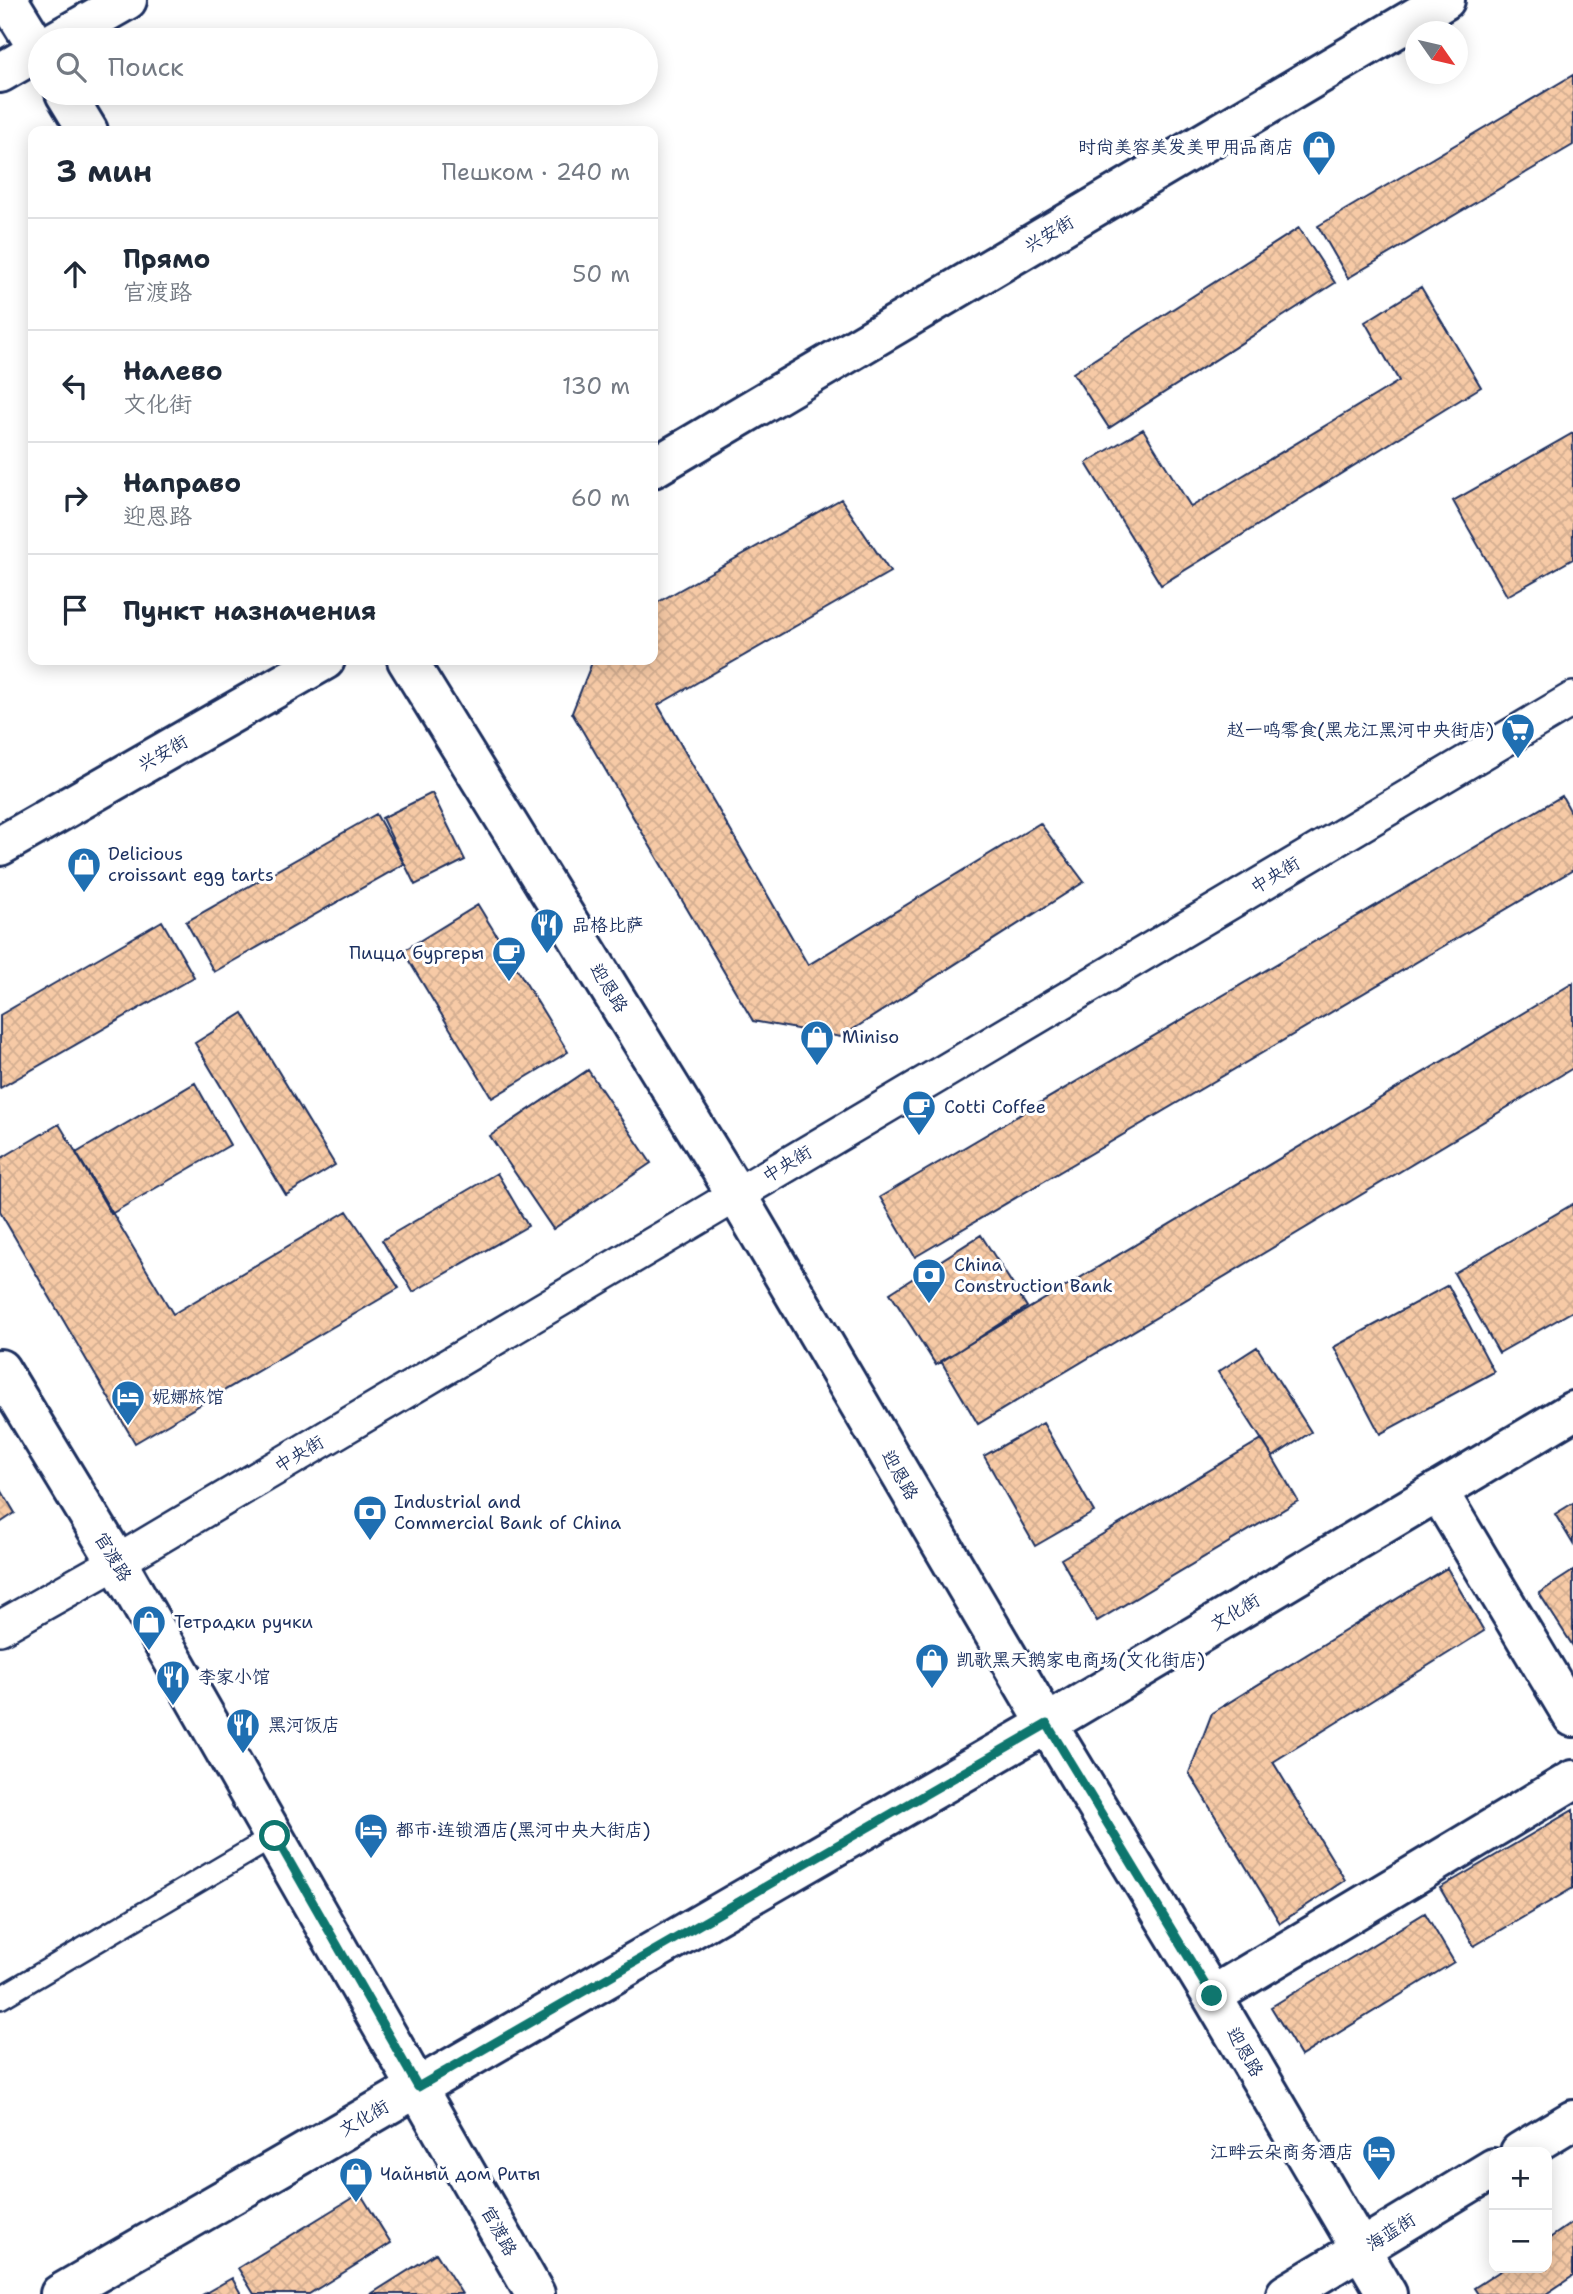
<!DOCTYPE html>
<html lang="ru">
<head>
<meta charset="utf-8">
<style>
  :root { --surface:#fff; --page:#f6f6f7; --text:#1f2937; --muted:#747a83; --line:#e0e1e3 }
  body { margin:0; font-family:"Shantell Sans","LXGW WenKai TC",sans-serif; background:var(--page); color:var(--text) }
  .controls { position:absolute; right:21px; bottom:21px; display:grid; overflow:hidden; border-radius:14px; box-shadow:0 4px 18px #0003 }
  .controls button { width:63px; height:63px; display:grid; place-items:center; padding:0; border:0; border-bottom:2px solid var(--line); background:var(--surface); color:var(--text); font:35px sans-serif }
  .compass { position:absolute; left:1405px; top:21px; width:63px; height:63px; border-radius:50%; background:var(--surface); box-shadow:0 4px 18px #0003; rotate:124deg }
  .stop { position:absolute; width:21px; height:21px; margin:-16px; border:5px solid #0f766e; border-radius:50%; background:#fff }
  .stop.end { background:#0f766e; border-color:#fff; box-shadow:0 2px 7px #0008 }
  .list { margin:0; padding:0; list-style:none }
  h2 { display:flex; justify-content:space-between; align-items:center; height:91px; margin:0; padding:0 28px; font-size:30px }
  h2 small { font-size:23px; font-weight:400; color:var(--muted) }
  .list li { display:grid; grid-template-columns:46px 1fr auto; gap:21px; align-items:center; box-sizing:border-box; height:112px; padding:0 28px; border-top:2px solid var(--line) }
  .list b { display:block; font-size:26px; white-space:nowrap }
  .list p { margin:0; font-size:23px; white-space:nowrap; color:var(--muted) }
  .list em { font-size:23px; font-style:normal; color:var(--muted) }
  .icon { flex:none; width:38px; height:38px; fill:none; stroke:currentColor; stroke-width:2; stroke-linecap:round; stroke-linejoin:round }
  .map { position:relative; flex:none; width:1573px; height:2294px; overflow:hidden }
  .search { position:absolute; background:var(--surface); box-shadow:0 4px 18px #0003; left:28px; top:28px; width:630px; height:77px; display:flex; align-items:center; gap:18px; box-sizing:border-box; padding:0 24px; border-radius:38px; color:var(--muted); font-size:26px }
  .panel { position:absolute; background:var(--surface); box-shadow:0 4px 18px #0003; left:28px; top:126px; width:630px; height:539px; border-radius:14px }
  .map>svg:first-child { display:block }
  .building { fill:url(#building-cross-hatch); stroke:#1b2f5e; stroke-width:2 }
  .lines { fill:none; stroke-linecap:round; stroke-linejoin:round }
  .service-casing { stroke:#1b2f5e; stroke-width:26 }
  .pedestrian-casing { stroke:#1b2f5e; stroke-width:38 }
  .minor-casing { stroke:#1b2f5e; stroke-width:44 }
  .tertiary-casing { stroke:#1b2f5e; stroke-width:44 }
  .service { stroke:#fff; stroke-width:21 }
  .pedestrian { stroke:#fff; stroke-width:33 }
  .minor { stroke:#fff; stroke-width:38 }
  .tertiary { stroke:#fff; stroke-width:38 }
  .route { stroke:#0f766e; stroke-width:9 }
  .labels { text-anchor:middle; stroke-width:6; stroke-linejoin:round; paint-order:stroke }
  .poi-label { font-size:18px; fill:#1b2f5e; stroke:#fff; text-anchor:start }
  .street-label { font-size:18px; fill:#1b2f5e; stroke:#fff }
</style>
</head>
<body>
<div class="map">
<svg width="1573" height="2294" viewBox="0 0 1573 2294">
  <defs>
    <pattern id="building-cross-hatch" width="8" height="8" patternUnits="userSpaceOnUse" patternTransform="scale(1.75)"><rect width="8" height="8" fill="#f7caa6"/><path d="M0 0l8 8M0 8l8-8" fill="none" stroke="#d3ae91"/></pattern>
  </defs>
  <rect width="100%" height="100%" fill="#fff"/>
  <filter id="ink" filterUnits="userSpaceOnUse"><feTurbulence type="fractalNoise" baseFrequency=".0143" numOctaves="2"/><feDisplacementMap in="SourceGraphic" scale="14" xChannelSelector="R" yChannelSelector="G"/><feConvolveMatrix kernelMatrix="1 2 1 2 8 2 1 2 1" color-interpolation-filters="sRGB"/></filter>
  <g filter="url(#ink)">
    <path class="building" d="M1573,75V145L1348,278L1318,226Z
      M1299,228L1335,283L1109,428L1073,373Z
      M1421,287L1481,387L1161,585L1086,463L1143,429L1191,507L1399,381L1365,322Z
      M1573,433V559L1507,596L1453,501Z
      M841,499L890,572L658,705L808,965L1040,823L1084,882L841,1037L753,1021L572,713L593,660H653V605Z
      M432,793L465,860L415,885L382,818Z
      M1562,796L1573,816V870L915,1257L880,1197Z
      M376,814L404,864L214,972L186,922Z
      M478,905L568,1052L492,1098L403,951Z
      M162,921L194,977L0,1088V1015Z
      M1573,983V1068L978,1424L941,1361Z
      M243,1013L335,1165L286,1195L195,1043Z
      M588,1070L651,1163L553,1229L490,1136Z
      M195,1083L230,1145L111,1214L76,1153Z
      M59,1124L173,1314L347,1211L399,1288L135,1443L0,1212V1159Z
      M497,1173L528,1226L413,1292L382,1240Z
      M1573,1204V1311L1499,1353L1454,1273Z
      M981,1235L1027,1307L936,1365L890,1293Z
      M1448,1285L1494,1372L1380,1434L1334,1347Z
      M1257,1347L1311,1432L1273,1457L1218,1372Z
      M1043,1423L1094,1512L1035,1546L984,1456Z
      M1262,1439L1298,1501L1097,1621L1061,1559Z
      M0,1488L15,1513L0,1523Z
      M1573,1503V1544L1555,1514Z
      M1447,1568L1484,1631L1273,1762L1345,1880L1280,1923L1189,1773L1212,1713Z
      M1573,1571V1646L1539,1593Z
      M1573,1810V1888L1474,1946L1440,1888Z
      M1425,1913L1454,1962L1301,2056L1271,2007Z
      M360,2193L391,2243L309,2294H254L238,2268Z
      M1573,2222V2276L1546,2294H1478L1474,2288L1505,2268H1547V2240Z
      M436,2253L462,2294H371Z
      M232,2278L241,2294H204Z"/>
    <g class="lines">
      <g class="service-casing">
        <path id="service" d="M0,1998L275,1836"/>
      </g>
      <g class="pedestrian-casing">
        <path id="pedestrian" d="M0,1628L117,1562L1573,699"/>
      </g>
      <g class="minor-casing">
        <path id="minor" d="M8,0L40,52
          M65,93L88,131
          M653,468L1445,0
          M407,660L736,1194L1047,1724L1212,1996L1387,2294
          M0,846L325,660
          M0,1369L117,1562L535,2294
          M1438,1491L1573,1717
          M1212,1996L1573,1780
          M1520,2152L1573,2120
          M60,2294L1047,1724L1573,1411
          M1286,2294L1494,2168"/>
      </g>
      <g class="tertiary-casing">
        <path id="tertiary" d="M57,40L127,0
          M0,73L40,50"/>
      </g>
      <use href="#service" class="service"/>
      <use href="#pedestrian" class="pedestrian"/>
      <use href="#minor" class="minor"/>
      <use href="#tertiary" class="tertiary"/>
    </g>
  </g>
  <g class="lines" filter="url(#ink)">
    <path class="route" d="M275,1836L418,2087L1047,1724L1212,1996"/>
  </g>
  <defs>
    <g id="shop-pin" transform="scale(1.75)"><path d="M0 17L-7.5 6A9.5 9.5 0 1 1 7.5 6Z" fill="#1f6fb2" stroke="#fff"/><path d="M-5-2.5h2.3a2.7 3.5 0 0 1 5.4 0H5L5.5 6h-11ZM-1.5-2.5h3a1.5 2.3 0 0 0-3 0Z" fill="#fff"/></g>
    <g id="supermarket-pin" transform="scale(1.75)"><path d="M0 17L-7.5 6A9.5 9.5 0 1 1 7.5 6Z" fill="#1f6fb2" stroke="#fff"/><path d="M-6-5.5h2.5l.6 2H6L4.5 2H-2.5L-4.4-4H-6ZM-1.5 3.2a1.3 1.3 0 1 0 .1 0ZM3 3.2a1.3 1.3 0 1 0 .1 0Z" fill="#fff"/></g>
    <g id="restaurant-pin" transform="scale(1.75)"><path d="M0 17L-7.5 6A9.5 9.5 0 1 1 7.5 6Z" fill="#1f6fb2" stroke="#fff"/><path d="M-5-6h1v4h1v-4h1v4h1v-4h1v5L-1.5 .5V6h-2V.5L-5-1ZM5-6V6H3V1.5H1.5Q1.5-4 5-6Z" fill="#fff"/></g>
    <g id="cafe-pin" transform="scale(1.75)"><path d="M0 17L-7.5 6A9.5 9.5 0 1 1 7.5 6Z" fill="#1f6fb2" stroke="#fff"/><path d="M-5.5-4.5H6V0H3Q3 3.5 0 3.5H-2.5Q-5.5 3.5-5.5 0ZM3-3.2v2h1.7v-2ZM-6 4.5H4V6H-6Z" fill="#fff"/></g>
    <g id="bank-pin" transform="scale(1.75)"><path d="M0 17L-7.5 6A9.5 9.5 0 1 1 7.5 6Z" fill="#1f6fb2" stroke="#fff"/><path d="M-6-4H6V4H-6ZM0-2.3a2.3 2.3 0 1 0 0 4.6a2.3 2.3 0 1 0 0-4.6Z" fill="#fff"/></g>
    <g id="hotel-pin" transform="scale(1.75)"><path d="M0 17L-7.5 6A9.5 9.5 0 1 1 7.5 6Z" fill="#1f6fb2" stroke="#fff"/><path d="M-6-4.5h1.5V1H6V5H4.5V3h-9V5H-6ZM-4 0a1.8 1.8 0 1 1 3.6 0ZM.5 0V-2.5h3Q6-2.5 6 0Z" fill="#fff"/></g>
  </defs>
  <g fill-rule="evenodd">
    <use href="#shop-pin" x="1319" y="147"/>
    <use href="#supermarket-pin" x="1518" y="730"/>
    <use href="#shop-pin" x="84" y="864"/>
    <use href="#restaurant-pin" x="547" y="925"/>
    <use href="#cafe-pin" x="509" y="953"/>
    <use href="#shop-pin" x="817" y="1037"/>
    <use href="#cafe-pin" x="919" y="1107"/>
    <use href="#bank-pin" x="929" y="1275"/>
    <use href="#hotel-pin" x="128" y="1397"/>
    <use href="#bank-pin" x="370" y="1512"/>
    <use href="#shop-pin" x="149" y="1622"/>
    <use href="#shop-pin" x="932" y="1660"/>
    <use href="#restaurant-pin" x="173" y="1677"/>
    <use href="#restaurant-pin" x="243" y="1725"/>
    <use href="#hotel-pin" x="371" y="1830"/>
    <use href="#hotel-pin" x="1379" y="2152"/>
    <use href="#shop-pin" x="356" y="2174"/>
  </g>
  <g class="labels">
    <g class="poi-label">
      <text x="1294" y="153" text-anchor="end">时尚美容美发美甲用品商店</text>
      <text x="1494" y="736" text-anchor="end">赵一鸣零食(黑龙江黑河中央街店)</text>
      <text x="108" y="860">Delicious<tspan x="108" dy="21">croissant egg tarts</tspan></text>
      <text x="572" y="931">品格比萨</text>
      <text x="484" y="959" text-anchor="end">Пицца бургеры</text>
      <text x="842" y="1043">Miniso</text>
      <text x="944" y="1113">Cotti Coffee</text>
      <text x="954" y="1271">China<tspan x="954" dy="21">Construction Bank</tspan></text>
      <text x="152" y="1403">妮娜旅馆</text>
      <text x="394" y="1508">Industrial and<tspan x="394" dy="21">Commercial Bank of China</tspan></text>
      <text x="174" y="1628">Тетрадки ручки</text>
      <text x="956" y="1666">凯歌黑天鹅家电商场(文化街店)</text>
      <text x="198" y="1683">李家小馆</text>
      <text x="268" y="1731">黑河饭店</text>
      <text x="396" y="1836">都市·连锁酒店(黑河中央大街店)</text>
      <text x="1354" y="2158" text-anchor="end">江畔云朵商务酒店</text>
      <text x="380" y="2180">Чайный дом Риты</text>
    </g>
    <g class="street-label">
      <text transform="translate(1049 234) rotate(-31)" y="6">兴安街</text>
      <text transform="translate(163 753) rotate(-30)" y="6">兴安街</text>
      <text transform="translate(1275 875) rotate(-31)" y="6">中央街</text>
      <text transform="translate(609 988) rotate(58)" y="6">迎恩路</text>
      <text transform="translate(787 1164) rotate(-31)" y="6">中央街</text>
      <text transform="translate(299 1454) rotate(-31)" y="6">中央街</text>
      <text transform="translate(900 1475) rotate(60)" y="6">迎恩路</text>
      <text transform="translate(113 1557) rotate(59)" y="6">官渡路</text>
      <text transform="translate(1235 1612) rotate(-31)" y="6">文化街</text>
      <text transform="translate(1245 2052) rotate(60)" y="6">迎恩路</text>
      <text transform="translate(364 2118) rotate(-30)" y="6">文化街</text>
      <text transform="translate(499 2231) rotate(61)" y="6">官渡路</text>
      <text transform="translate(1391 2232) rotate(-32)" y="6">海蓝街</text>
    </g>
  </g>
</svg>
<div class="controls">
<button>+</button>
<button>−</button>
</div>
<svg class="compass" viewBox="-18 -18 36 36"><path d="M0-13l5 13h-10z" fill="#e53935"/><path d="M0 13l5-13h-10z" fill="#747a83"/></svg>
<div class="stop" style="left:275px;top:1836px"></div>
<div class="stop end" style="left:1212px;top:1996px"></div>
<div class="search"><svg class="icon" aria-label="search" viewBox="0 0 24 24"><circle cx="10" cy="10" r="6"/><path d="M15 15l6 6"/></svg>Поиск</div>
<section class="panel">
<h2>3 мин<small>Пешком · 240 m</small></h2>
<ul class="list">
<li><svg class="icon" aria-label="ahead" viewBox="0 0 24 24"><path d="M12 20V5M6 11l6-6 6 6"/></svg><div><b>Прямо</b><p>官渡路</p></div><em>50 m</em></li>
<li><svg class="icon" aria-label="left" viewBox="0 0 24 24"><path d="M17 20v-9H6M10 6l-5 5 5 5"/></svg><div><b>Налево</b><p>文化街</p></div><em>130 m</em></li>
<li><svg class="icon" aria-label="right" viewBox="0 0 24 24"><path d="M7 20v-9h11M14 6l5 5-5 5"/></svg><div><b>Направо</b><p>迎恩路</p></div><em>60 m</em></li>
<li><svg class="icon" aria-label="arrive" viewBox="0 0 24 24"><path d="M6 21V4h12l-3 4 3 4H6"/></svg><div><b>Пункт назначения</b></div></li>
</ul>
</section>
</div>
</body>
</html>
